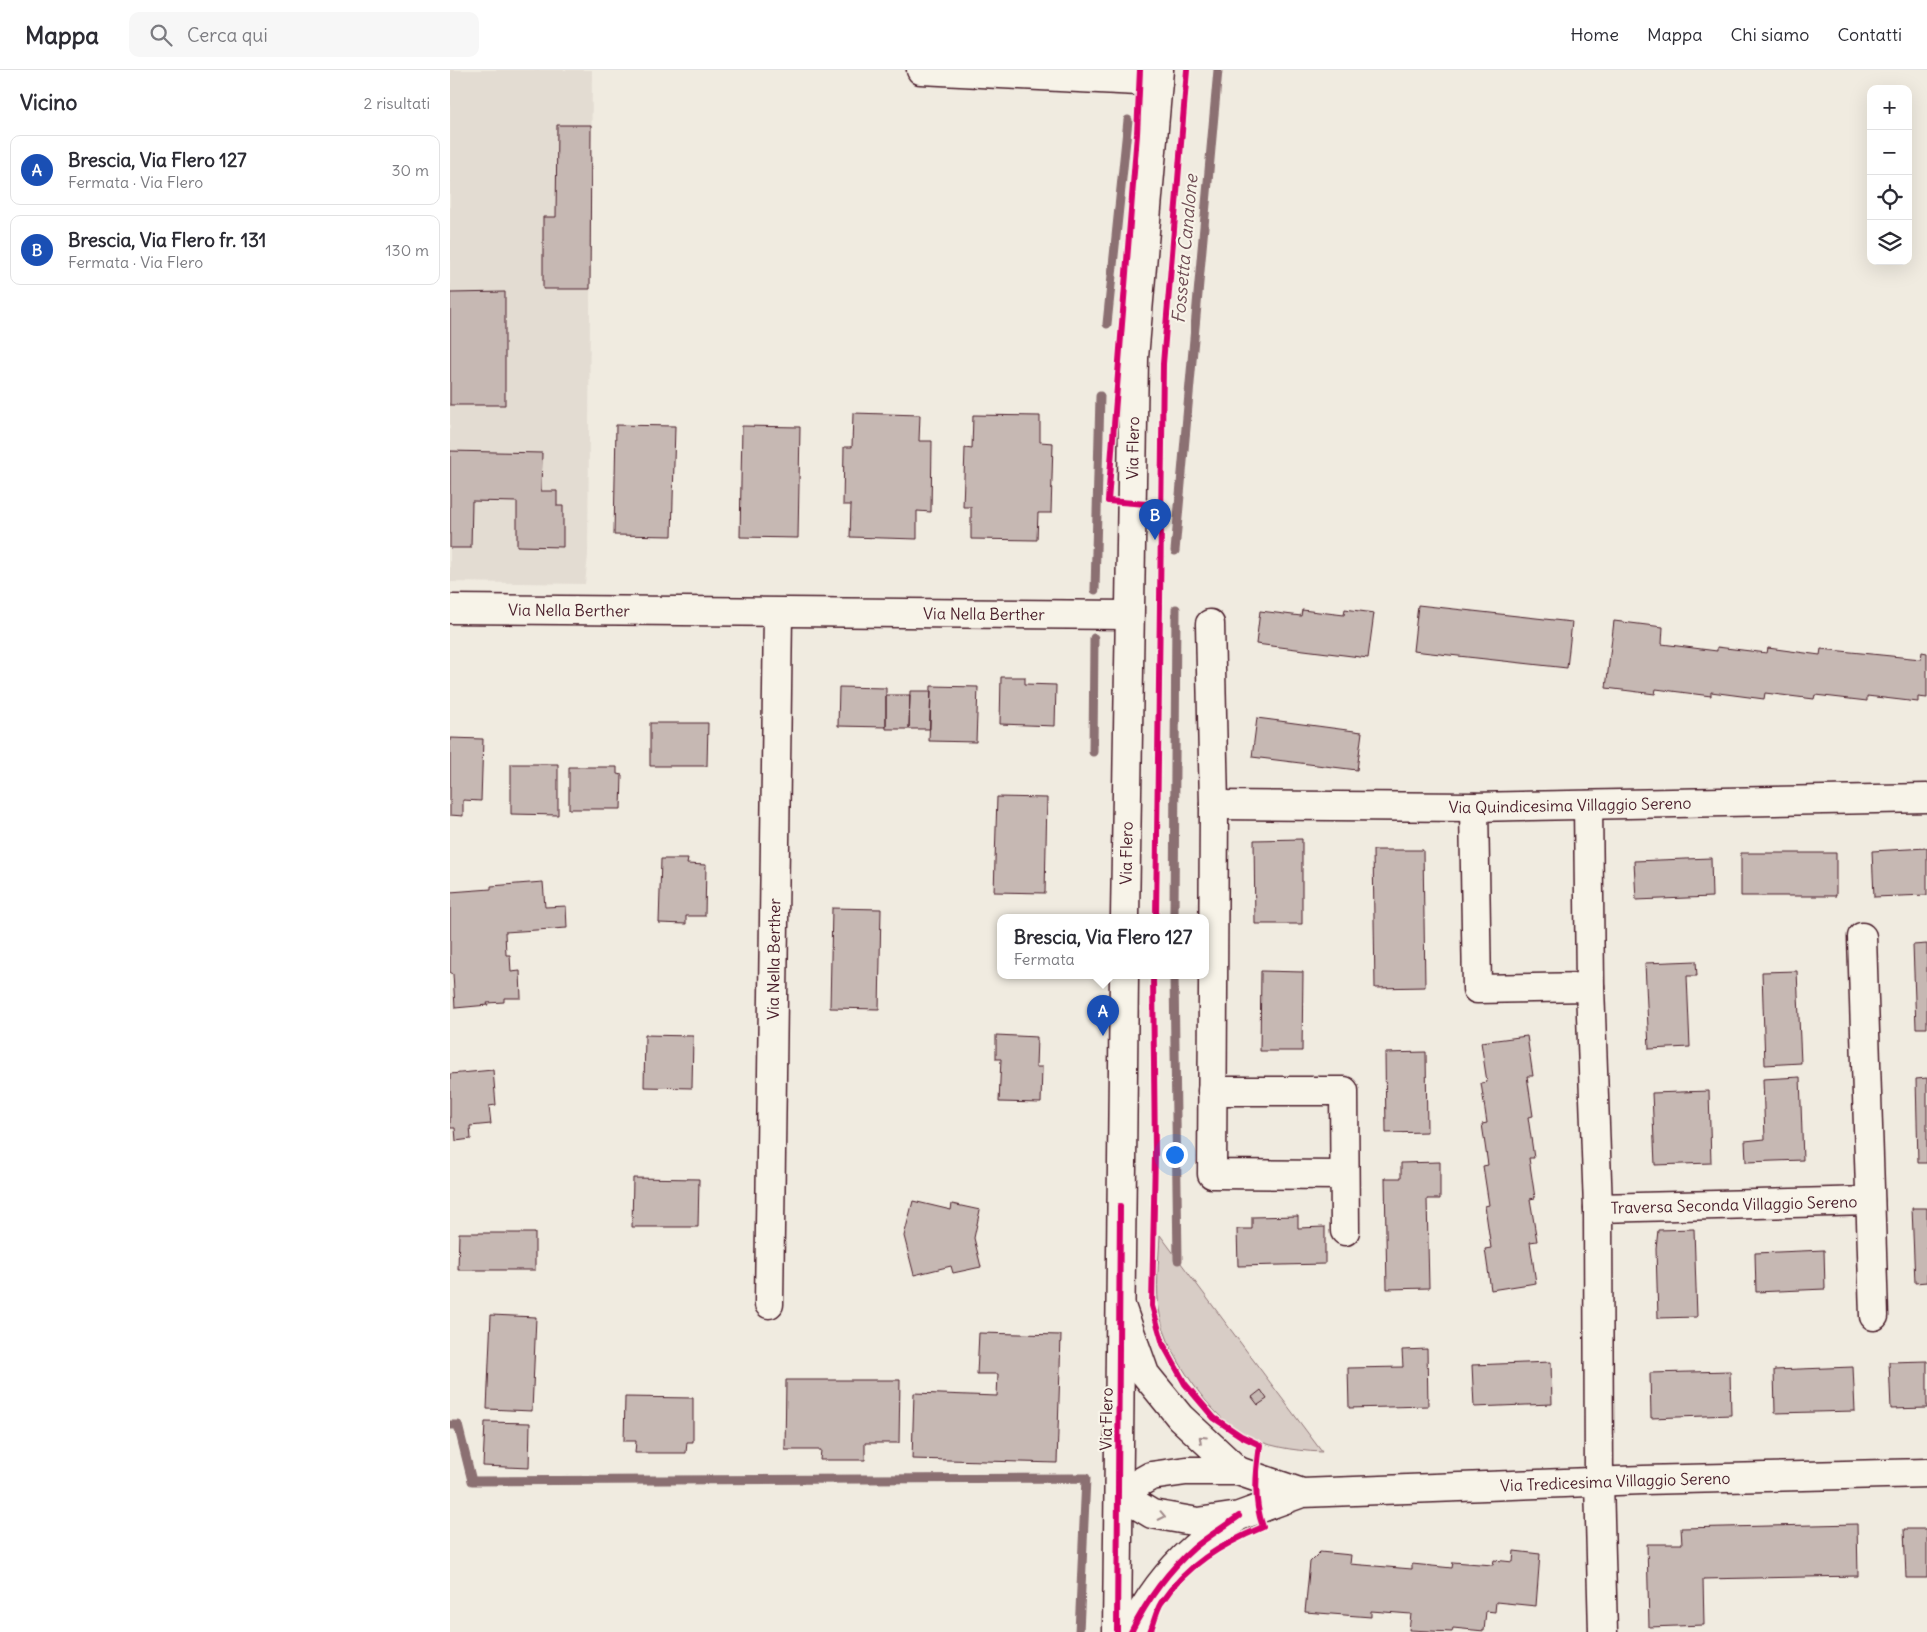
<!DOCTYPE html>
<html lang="it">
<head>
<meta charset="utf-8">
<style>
  :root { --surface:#fff; --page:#f7f7f7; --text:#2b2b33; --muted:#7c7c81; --line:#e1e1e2; --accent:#7c3aed }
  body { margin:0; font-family:Delius,sans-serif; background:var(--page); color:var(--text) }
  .controls { position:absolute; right:15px; top:15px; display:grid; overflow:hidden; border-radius:10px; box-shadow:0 5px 20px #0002 }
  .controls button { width:45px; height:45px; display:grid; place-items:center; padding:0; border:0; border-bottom:1px solid var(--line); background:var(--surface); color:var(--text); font:25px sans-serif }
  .you { position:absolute; left:724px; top:1084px; width:18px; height:18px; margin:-12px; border:4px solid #fff; border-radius:50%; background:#1a73e8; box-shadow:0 0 0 8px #1a73e833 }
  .badge { display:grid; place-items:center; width:32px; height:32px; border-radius:50%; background:var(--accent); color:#fff; font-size:16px; font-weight:700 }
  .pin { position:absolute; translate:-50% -41px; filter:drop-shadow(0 1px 2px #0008) }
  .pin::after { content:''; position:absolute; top:26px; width:18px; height:15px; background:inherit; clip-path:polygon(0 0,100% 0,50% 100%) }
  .popup { position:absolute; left:547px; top:844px; width:212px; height:65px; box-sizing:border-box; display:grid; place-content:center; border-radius:10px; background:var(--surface); filter:drop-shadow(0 1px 4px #0005); font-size:16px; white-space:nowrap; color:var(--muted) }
  .popup b { font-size:19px; color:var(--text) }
  .popup::after { content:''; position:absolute; left:50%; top:100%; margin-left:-10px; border:10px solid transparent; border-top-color:var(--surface) }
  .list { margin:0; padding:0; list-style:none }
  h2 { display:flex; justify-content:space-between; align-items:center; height:65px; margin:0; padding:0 20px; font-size:21px }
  h2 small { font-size:16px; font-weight:400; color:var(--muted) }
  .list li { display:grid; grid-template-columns:32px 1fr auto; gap:15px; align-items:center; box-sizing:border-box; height:70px; margin:0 10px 10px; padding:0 10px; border:1px solid var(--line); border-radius:10px }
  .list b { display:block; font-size:19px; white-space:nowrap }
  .list p { margin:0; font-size:16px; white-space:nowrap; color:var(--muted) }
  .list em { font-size:16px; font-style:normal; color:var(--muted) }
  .icon { flex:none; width:28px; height:28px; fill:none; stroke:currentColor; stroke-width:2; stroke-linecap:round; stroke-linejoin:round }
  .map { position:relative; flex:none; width:1477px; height:1562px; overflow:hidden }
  header { display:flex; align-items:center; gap:30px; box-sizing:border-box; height:70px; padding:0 25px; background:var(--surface); border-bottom:1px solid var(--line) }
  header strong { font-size:24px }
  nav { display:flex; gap:28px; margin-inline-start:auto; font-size:18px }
  .search { width:350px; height:45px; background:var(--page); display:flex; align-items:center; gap:12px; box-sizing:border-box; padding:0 18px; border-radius:10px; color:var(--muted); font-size:19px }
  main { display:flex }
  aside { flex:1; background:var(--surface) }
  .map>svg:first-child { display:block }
  .built { fill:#e3dcd2 }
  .green { fill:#d8cdc6; stroke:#917678 }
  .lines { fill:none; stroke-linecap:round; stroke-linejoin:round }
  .stream { stroke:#8b6f72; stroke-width:9 }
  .building { fill:#c6b8b3; stroke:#4a1f2b }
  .minor-casing { stroke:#4a1f2b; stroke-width:31 }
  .tertiary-casing { stroke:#4a1f2b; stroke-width:31 }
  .minor { stroke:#f7f3e8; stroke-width:28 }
  .tertiary { stroke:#f7f3e8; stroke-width:28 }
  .cycleway-casing { stroke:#f7f3e8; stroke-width:9 }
  .cycleway { stroke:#d6006c; stroke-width:6 }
  .oneway { stroke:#a0898a }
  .labels { text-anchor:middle; stroke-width:4.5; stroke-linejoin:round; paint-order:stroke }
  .street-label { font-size:16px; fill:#4a1f2b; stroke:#f7f3e8 }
  .water-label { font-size:18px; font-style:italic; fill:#704e55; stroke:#f7f3e8 }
</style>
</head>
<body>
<header>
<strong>Mappa</strong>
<div class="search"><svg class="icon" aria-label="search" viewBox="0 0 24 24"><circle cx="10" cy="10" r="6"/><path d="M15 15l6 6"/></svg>Cerca qui</div>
<nav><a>Home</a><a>Mappa</a><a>Chi siamo</a><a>Contatti</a></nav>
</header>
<main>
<aside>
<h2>Vicino<small>2 risultati</small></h2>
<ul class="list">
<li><span class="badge" style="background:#1a4fb4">A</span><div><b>Brescia, Via Flero 127</b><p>Fermata · Via Flero</p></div><em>30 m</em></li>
<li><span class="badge" style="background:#1a4fb4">B</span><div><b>Brescia, Via Flero fr. 131</b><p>Fermata · Via Flero</p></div><em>130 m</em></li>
</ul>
</aside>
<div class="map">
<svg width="1477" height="1562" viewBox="0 0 1477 1562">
  <rect width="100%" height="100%" fill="#f0ebe0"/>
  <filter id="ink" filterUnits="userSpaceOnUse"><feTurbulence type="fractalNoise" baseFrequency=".02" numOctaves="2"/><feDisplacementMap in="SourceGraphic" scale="10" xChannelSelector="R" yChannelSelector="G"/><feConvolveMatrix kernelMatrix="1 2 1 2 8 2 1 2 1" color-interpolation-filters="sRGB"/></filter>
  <g filter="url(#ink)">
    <path class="built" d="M0,0H142L138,485L135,514L0,512Z"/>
    <path class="green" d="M710,1165L872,1382C808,1379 777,1364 741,1311C727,1290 715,1270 710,1245C705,1220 709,1191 710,1165Z"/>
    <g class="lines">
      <path class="stream" d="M657,254L678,50
        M725,481L768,0
        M645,520L650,326
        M643,682L644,568
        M724,847L726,539
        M724,905L728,1190
        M0,1355H8L22,1411L636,1408L629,1562"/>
    </g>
    <path class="building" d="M107,55H141L140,219H93V147H106Z
      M55,222V335H0V223Z
      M403,343L470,345L469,371H482L481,442L467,441V469L400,467L401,435H393L394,377H402Z
      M523,345L590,346V372L603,373L601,443H588L587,470L521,469V437H513L515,378L522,379Z
      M166,355L225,356L222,466L164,465Z
      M292,356L350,357L348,468L290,467Z
      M0,381L92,383L91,421H107V436H113V477L67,476V432L22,431L21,478H0Z
      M968,535L1122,552L1117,598L963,581Z
      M895,539L924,543L918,588L806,574L810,541L851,546L852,540L894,545Z
      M1164,551L1213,557L1212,574L1267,581V577L1317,583L1318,578L1370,585L1371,579L1471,589L1472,582L1477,583V628L1468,627V632L1417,626V631L1365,625L1364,629L1315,623L1314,629L1261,622V626L1206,619L1205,624L1156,618Z
      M551,607H575V614L606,615L605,656L550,654Z
      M481,616L528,617L526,672L479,671Z
      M389,617L436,618V657L388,656Z
      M460,621H481L480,659H459Z
      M436,625H460L459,659H436Z
      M807,648L912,662L907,700L802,687Z
      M200,653H258L257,696H200Z
      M0,668L33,669L31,731L13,730V746L0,745Z
      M61,694H108V745L61,744Z
      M119,697H167V704L172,705L171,739H119Z
      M547,727L597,728L595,823L544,822Z
      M852,769V854H805L804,770Z
      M1477,778V825L1424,827L1422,781Z
      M923,780H973L975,917L925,918Z
      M1291,783H1386V826H1291Z
      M1261,788L1262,827L1186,830L1184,791Z
      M211,789H238L237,794L256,795L255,846H236V854L209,853Z
      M93,812L95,837L116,836L117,858L55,862L56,885H60L61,902L70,901L71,928H54V932L37,933L38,935L5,938L3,904L0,902V822L41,819V816Z
      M382,838L431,839L429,939L380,938Z
      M1477,874V958H1466L1463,875Z
      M1246,891L1247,906H1237L1240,977L1199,979L1195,893Z
      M811,901L853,902L852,981H810Z
      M1347,901L1351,993L1315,995L1312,902Z
      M195,965L243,966L242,1018L194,1017Z
      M546,965L587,967L586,997H592L591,1033L549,1032L551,989H546Z
      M1077,966L1083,1006H1077L1083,1046L1078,1047L1084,1088H1079L1085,1128L1080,1129L1087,1171L1080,1172L1086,1213L1041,1220L1035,1179L1041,1178L1035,1136L1039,1135L1033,1096L1038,1095L1032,1054L1037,1053L1031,1013L1037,1012L1031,972Z
      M976,982L977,1062L936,1063L935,983Z
      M43,1000L46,1035L39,1036L41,1054L20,1056L21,1069L6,1071L5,1058H0V1004Z
      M1350,1007L1353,1090L1296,1092L1295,1071L1315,1069L1313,1009Z
      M1477,1008V1093H1468L1466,1009Z
      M1259,1021L1261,1093L1205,1095L1202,1023Z
      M990,1092V1129H977L979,1218L937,1219L935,1108H951V1093Z
      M183,1108L249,1109L248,1157H182Z
      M463,1131L501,1140L502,1134L530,1140L524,1168L531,1197L503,1203L501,1196L464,1205L454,1166Z
      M1462,1138H1477V1212L1465,1213Z
      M848,1146V1158L875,1157V1194L788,1196L787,1159H802V1147Z
      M1244,1159L1247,1247L1208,1248L1206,1179L1208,1160Z
      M9,1163H85V1200H8Z
      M1374,1180L1375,1219L1306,1222L1305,1183Z
      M41,1245L86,1247L82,1341L37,1339Z
      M529,1263L611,1265L607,1393L462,1389L464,1323L547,1326L548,1304H527Z
      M977,1279L978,1336L899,1338L898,1298L953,1297L952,1280Z
      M1477,1291V1338L1441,1339L1439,1292Z
      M1101,1292L1102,1334L1024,1337L1022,1295Z
      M1403,1297L1405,1341L1325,1343L1324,1300Z
      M1280,1301L1281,1345L1201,1348L1200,1303Z
      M336,1310H450L449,1373H415V1390H370L371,1380H335Z
      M811,1320L817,1329L808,1335L802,1327Z
      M175,1327L243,1328V1372H237L236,1383H185L186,1371H174Z
      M35,1352L80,1353L79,1398L33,1396Z
      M1407,1454L1408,1506L1253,1509L1254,1555L1199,1557L1197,1474H1232L1231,1458Z
      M1454,1459H1477V1508H1456Z
      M1064,1481L1090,1484L1086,1536L1046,1532L1045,1542L1036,1541L1034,1561L1003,1558L1002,1562L959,1560L961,1544L921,1541V1547L855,1542L860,1492L870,1482L901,1485L900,1494L962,1499V1494L1002,1498L1003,1492L1043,1495L1044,1490L1063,1492Z"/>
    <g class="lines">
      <g class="minor-casing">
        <g id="minor">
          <path d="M471,0L708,12"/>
          <path id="s1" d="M0,539L679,545"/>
          <path d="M760,554L764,735L762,1104L894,1105"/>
          <path id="s2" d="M764,735L1024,737L1477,728"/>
          <path d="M1138,735L1140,917L1148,1138L1149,1412L1153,1562"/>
          <path d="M1024,737L1027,919L1140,917"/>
          <path d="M1412,867L1424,1246"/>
          <path d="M762,1021H894L895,1161"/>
          <path id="s3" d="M1148,1138L1420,1131"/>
          <path id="s4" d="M319,1234L328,543"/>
          <path d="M672,1239L695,1304L730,1347L788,1401"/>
          <path id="s5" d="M852,1423L788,1401H736L701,1406L669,1424L702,1444L748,1452L789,1446L852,1423L1193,1410L1477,1403"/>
          <path d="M681,1562C696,1531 718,1501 744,1478C756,1467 772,1459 785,1449"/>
        </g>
      </g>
      <g class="tertiary-casing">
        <g id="tertiary">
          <path id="s6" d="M675,847L684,288L709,0"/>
          <path d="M667,1562L674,905"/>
        </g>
      </g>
      <use href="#minor" class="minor"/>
      <use href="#tertiary" class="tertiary"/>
      <g class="cycleway-casing">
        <path id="cycleway" d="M690,0L687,64L658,431L710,435
          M706,847L713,294L737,0
          M667,1562L670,1136
          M681,1562C696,1532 718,1501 744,1478C758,1466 774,1457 789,1446
          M700,1562C704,1553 706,1541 711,1533C736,1495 772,1474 813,1457C803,1429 806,1404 810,1375L791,1366L764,1348L735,1314L713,1274L702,1236L705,1083L703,905"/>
      </g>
      <use href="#cycleway" class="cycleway"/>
    </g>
    <defs><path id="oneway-chevron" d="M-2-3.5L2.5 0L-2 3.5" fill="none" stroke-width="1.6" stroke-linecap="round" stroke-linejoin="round" transform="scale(1.25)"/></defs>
    <g class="oneway">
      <use href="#oneway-chevron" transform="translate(752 1369) rotate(-137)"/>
      <use href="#oneway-chevron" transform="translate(712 1446) rotate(12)"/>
    </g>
  </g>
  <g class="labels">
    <g class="street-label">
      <text dy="6" stroke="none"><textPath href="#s6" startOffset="469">Via Flero</textPath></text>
      <text dy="6" stroke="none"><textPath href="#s1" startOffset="119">Via Nella Berther</textPath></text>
      <text dy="6" stroke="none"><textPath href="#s1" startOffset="534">Via Nella Berther</textPath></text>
      <text dy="6" stroke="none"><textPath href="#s2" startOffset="356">Via Quindicesima Villaggio Sereno</textPath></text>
      <text dy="6" stroke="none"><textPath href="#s6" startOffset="64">Via Flero</textPath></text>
      <text dy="6" stroke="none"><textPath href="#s4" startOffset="345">Via Nella Berther</textPath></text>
      <text dy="6" stroke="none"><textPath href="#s3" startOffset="136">Traversa Seconda Villaggio Sereno</textPath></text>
      <text transform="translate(656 1349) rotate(-89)" y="6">Via Flero</text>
      <text dy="6" stroke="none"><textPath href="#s5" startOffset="699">Via Tredicesima Villaggio Sereno</textPath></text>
    </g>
    <g class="water-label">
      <text transform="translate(735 179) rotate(-85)" y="6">Fossetta Canalone</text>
    </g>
  </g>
</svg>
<div class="controls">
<button>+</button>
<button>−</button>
<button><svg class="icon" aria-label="locate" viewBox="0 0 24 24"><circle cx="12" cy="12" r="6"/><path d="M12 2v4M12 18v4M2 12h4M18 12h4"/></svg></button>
<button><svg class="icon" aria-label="layers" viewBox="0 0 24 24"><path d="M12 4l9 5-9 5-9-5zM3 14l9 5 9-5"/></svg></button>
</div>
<div class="you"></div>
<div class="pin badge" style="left:653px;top:966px;background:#1a4fb4">A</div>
<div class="popup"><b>Brescia, Via Flero 127</b>Fermata</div>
<div class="pin badge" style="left:705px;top:470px;background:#1a4fb4">B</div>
</div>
</main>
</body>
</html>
